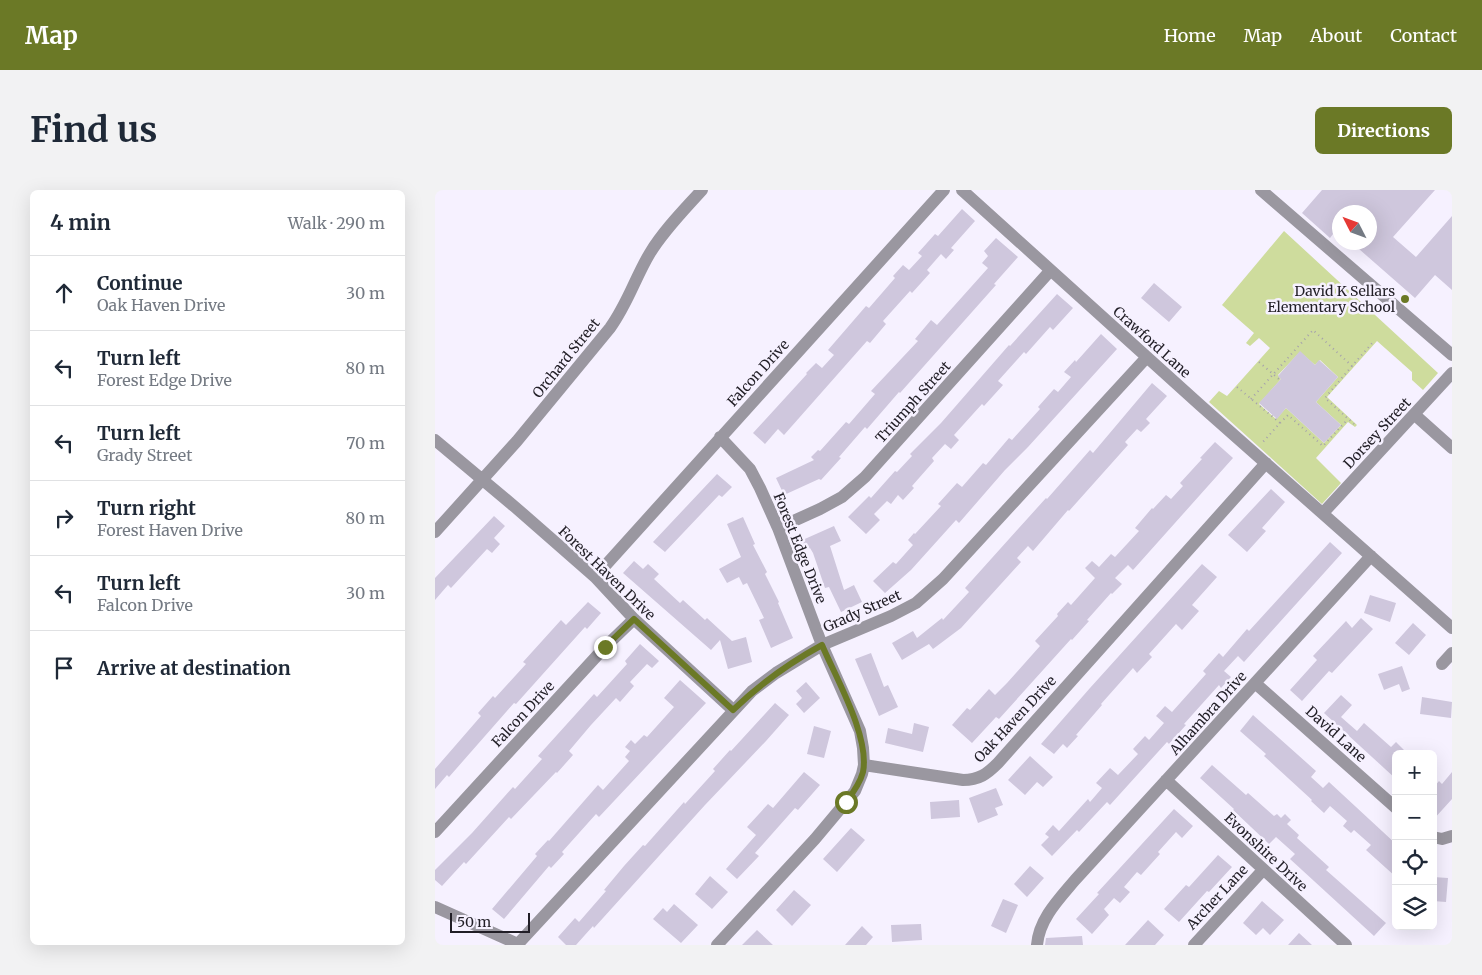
<!DOCTYPE html>
<html lang="en">
<head>
<meta charset="utf-8">
<style>
  :root { --surface:#fff; --page:#f2f2f3; --text:#1f2937; --muted:#747a83; --line:#e0e1e3; --accent:#6b7926 }
  body { margin:0; font-family:Merriweather,serif; background:var(--page); color:var(--text) }
  .controls { position:absolute; right:15px; bottom:15px; display:grid; overflow:hidden; border-radius:8px; box-shadow:0 5px 20px #0002 }
  .controls button { width:45px; height:45px; display:grid; place-items:center; padding:0; border:0; border-bottom:1px solid var(--line); background:var(--surface); color:var(--text); font:25px sans-serif }
  .compass { position:absolute; left:897px; top:15px; width:45px; height:45px; border-radius:50%; background:var(--surface); box-shadow:0 5px 20px #0002; rotate:312deg }
  .scale { position:absolute; left:15px; bottom:12px; width:80px; box-sizing:border-box; padding-left:5px; border:2px solid #211e26; border-top:0; font-size:14px; line-height:18px; white-space:nowrap; color:#211e26; -webkit-text-stroke:4px #f6f1ff; paint-order:stroke }
  .stop { position:absolute; width:15px; height:15px; margin:-11px; border:4px solid #6b7926; border-radius:50%; background:#fff }
  .stop.end { background:#6b7926; border-color:#fff; box-shadow:0 1px 5px #0008 }
  .list { margin:0; padding:0; list-style:none }
  h2 { display:flex; justify-content:space-between; align-items:center; height:65px; margin:0; padding:0 20px; font-size:21px }
  h2 small { font-size:16px; font-weight:400; color:var(--muted) }
  .list li { display:grid; grid-template-columns:32px 1fr auto; gap:15px; align-items:center; box-sizing:border-box; height:75px; padding:0 20px; border-top:1px solid var(--line) }
  .list b { display:block; font-size:19px; white-space:nowrap }
  .list p { margin:0; font-size:16px; white-space:nowrap; color:var(--muted) }
  .list em { font-size:16px; font-style:normal; color:var(--muted) }
  .icon { flex:none; width:28px; height:28px; fill:none; stroke:currentColor; stroke-width:2; stroke-linecap:round; stroke-linejoin:round }
  .map { position:relative; flex:none; width:1017px; height:755px; overflow:hidden; border-radius:8px }
  header { display:flex; align-items:center; gap:30px; box-sizing:border-box; height:70px; padding:0 25px; background:var(--accent); color:#fff }
  header strong { font-size:24px }
  nav { display:flex; gap:28px; margin-inline-start:auto; font-size:18px }
  .intro { display:flex; align-items:center; justify-content:space-between; box-sizing:border-box; height:120px; padding:0 30px }
  h1 { margin:0; font-size:35px }
  .button { padding:12px 22px; border-radius:8px; background:var(--accent); color:#fff; font-size:18px; font-weight:700 }
  main { display:flex; gap:30px; padding:0 30px }
  aside { flex:1; background:var(--surface); border-radius:8px; box-shadow:0 5px 20px #0002 }
  .map>svg:first-child { display:block }
  .green { fill:#cedc9d; fill-rule:evenodd }
  .building { fill:#cfc7dd }
  .lines { fill:none; stroke-linecap:round; stroke-linejoin:round }
  .path { stroke:#a5a0ac; stroke-width:2; stroke-dasharray:1 4; stroke-linecap:butt }
  .minor { stroke:#9a97a0; stroke-width:12 }
  .route { stroke:#6b7926; stroke-width:6 }
  .poi-dot { fill:#6b7926; stroke:#f6f1ff; stroke-width:2 }
  .labels { text-anchor:middle; stroke-width:5; stroke-linejoin:round; paint-order:stroke }
  .poi-label { font-size:14px; fill:#211e26; stroke:#f6f1ff; text-anchor:end }
  .street-label { font-size:14px; fill:#211e26; stroke:#f6f1ff }
</style>
</head>
<body>
<header>
<strong>Map</strong>
<nav><a>Home</a><a>Map</a><a>About</a><a>Contact</a></nav>
</header>
<div class="intro"><h1>Find us</h1><a class="button">Directions</a></div>
<main>
<aside>
<h2>4 min<small>Walk · 290 m</small></h2>
<ul class="list">
<li><svg class="icon" aria-label="ahead" viewBox="0 0 24 24"><path d="M12 20V5M6 11l6-6 6 6"/></svg><div><b>Continue</b><p>Oak Haven Drive</p></div><em>30 m</em></li>
<li><svg class="icon" aria-label="left" viewBox="0 0 24 24"><path d="M17 20v-9H6M10 6l-5 5 5 5"/></svg><div><b>Turn left</b><p>Forest Edge Drive</p></div><em>80 m</em></li>
<li><svg class="icon" aria-label="left" viewBox="0 0 24 24"><path d="M17 20v-9H6M10 6l-5 5 5 5"/></svg><div><b>Turn left</b><p>Grady Street</p></div><em>70 m</em></li>
<li><svg class="icon" aria-label="right" viewBox="0 0 24 24"><path d="M7 20v-9h11M14 6l5 5-5 5"/></svg><div><b>Turn right</b><p>Forest Haven Drive</p></div><em>80 m</em></li>
<li><svg class="icon" aria-label="left" viewBox="0 0 24 24"><path d="M17 20v-9H6M10 6l-5 5 5 5"/></svg><div><b>Turn left</b><p>Falcon Drive</p></div><em>30 m</em></li>
<li><svg class="icon" aria-label="arrive" viewBox="0 0 24 24"><path d="M6 21V4h12l-3 4 3 4H6"/></svg><div><b>Arrive at destination</b></div></li>
</ul>
</aside>
<div class="map">
<svg width="1017" height="755" viewBox="0 0 1017 755">
  <rect width="100%" height="100%" fill="#f6f1ff"/>
  <path class="green" d="M849,41L1003,183L988,200L977,190V182L942,151L892,207L922,235L920,237L913,232L881,268L906,293L887,314L774,212L784,201L792,206L835,158L824,148L815,156L811,153L819,143L787,115ZM865,162L880,175L885,170L903,187L881,212L906,235L889,253L851,218L841,229L824,214L846,189L843,185Z"/>
  <path class="building" d="M887,0H1000L958,47L981,67L1017,26V100L1000,85L980,108L916,52H934V22H904V36L895,48L867,23Z
    M527,19L540,31L516,58L519,60L511,69L506,64L492,80L495,83L477,103L475,101L448,131L451,134L435,153L432,151L349,245L343,239L330,254L318,243L372,184L371,183L381,173L387,178L399,165L393,160L431,116L434,118L460,88L458,86L468,75L474,80L487,66L483,63L500,44L503,46Z
    M561,48L583,67L559,94L561,95L465,203L464,202L432,239L430,237L404,267L406,268L386,290L384,289L349,305L341,288L379,270L376,267L383,260L385,261L411,232L414,234L440,204L436,201L483,151L480,149L496,130L502,135L553,78L547,73L553,66L549,61Z
    M719,93L747,117L734,132L706,108Z
    M622,104L638,118L618,140L615,137L591,164L589,162L563,191L568,195L549,216L547,214L519,245L524,250L516,259L510,254L497,268L499,271L477,296L479,298L468,310L463,305L456,314L452,311L439,324L445,330L431,344L413,327L434,306L436,308L460,281L462,282L477,266L475,264L506,233L574,155L575,156Z
    M666,144L682,159L593,257L570,280L524,333L521,330L476,380L450,403L438,391L458,372L461,374L478,355L473,350L479,343L480,344L506,316L503,314L522,293L527,297L548,273L551,275L574,248L577,250L605,219L603,217L619,199L623,202L636,187L629,182L640,170L641,172Z
    M865,161L880,175L884,170L903,187L881,212L906,235L889,253L851,218L842,229L824,213L846,189L843,186Z
    M717,193L732,206L711,229L715,233L706,242L702,239L690,252L693,255L634,321L633,320L598,361L593,356L582,368L586,372L526,438L498,459L494,454L467,470L457,453L478,441L482,448L507,428L508,430L534,402L530,398L611,308L612,309L655,260L658,263Z
    M780,252L798,268L698,380L693,375L680,388L687,394L677,404L676,403L652,430L654,431L637,450L636,449L564,529L561,527L537,553L517,535L532,518L535,520L554,499L560,505L572,493L605,456L600,451L623,426L622,424L633,412L636,415L660,388L650,378L657,371L664,377L676,364L680,367L704,341L700,338L717,318L718,319L731,305L736,309L748,296L745,293L767,269L765,268Z
    M282,284L297,297L287,307L284,305L230,362L218,352Z
    M836,299L850,312L827,338L831,341L812,362L793,345Z
    M59,326L70,336L59,348L65,354L57,363L52,359L16,398L13,395L0,410V388Z
    M308,327L320,354L318,355L332,382L330,384L344,412L343,413L358,448L336,458L324,430L329,428L312,393L308,395L304,387L292,393L284,379L306,367L292,334Z
    M399,336L406,351L395,356L409,400L419,395L427,412L406,422L394,397L390,398L378,363L375,358L367,362L363,352Z
    M895,352L907,363L809,472L803,466L789,481L796,487L786,498L784,495L749,534L751,535L734,554L732,552L675,615L672,612L644,642L642,640L617,666L606,655L614,647L610,644L618,635L624,641L653,609L655,612L667,598L661,593L675,578L683,585L703,564L698,559L710,546L714,550L729,533L721,526L730,516L737,522L771,484L768,481L784,463L788,467L812,439L814,441Z
    M199,371L208,379L213,374L224,384L219,389L245,413L248,410L270,430L272,428L297,451L311,447L317,472L293,479L285,450L276,460L188,383Z
    M767,374L782,387L757,415L764,421L747,440L741,434L714,464L717,467L702,483L698,478L666,514L667,515L641,545L643,546L632,558L628,554L619,564L606,554L655,498Z
    M935,405L961,413L955,432L929,423Z
    M153,412L166,423L152,439L150,437L81,514L79,513L14,587L12,585L0,599V579L46,526L43,523L58,506L60,508L91,474L88,472L126,430L131,435Z
    M926,428L938,439L897,483L894,481L867,511L855,500L882,470L878,466L911,431L917,438Z
    M978,433L991,445L974,465L960,453Z
    M205,454L224,471L217,478L212,474L195,492L199,496L185,512L181,508L156,535L134,561L138,565L122,583L121,582L76,629L74,627L31,674L29,672L7,696L0,690V680L37,643L78,597L80,599L107,569L103,566L159,504L162,507L192,474L190,471Z
    M436,463L449,497L453,495L463,517L444,526L420,469Z
    M967,476L975,499L967,502L964,494L949,500L943,484Z
    M245,490L271,513L164,627L161,624L127,662L129,664L116,678L114,676L69,729L57,719L102,666L100,664L113,650L114,651L163,595L168,600L194,571L190,567L195,561L190,557L196,550L200,554L209,545L212,547L239,517L229,508Z
    M371,492L385,508L369,523L361,514L367,508L361,501Z
    M906,505L917,515L906,527L922,541L929,533L956,557L961,552L973,564H961V589L889,523Z
    M987,507L1017,512L1016,528L985,524Z
    M340,513L354,525L331,551L270,615L159,738L158,736L141,755H131L123,747L140,728L144,732L171,701L169,700L189,676L208,655L210,656L249,612L250,614L280,581L278,579L295,560L296,561Z
    M818,525L881,581L876,587L888,598L894,592L961,654V687L931,660L936,655L919,640L916,643L908,636L912,631L895,616L889,623L876,611L877,610L829,566L831,564L805,541Z
    M479,533L494,537L488,562L450,553L453,538L477,544Z
    M379,536L396,541L389,568L372,564Z
    M595,566L618,587L608,597L602,592L590,605L573,590Z
    M777,575L811,605L813,603L839,626L842,624L846,628L850,624L856,630L852,634L864,645L862,648L894,677L891,680L951,733L939,746L855,669L860,664L841,647L834,654L798,620L799,619L765,588Z
    M369,582L385,595L363,620L360,618L320,663L324,666L302,689L291,679L321,645L312,637L333,614L338,618Z
    M1017,582V609L998,630V598L1004,591L1007,594Z
    M561,598L568,615L560,618L563,625L543,633L534,608Z
    M524,610L525,627L496,629L495,612Z
    M739,619L758,636L747,648L741,642L723,662L725,664L706,685L702,682L689,697L695,702L685,713L679,708L669,719L674,725L657,744L641,729L664,704L662,703Z
    M416,638L430,650L402,682L388,669Z
    M783,665L797,677L774,702L772,701L744,732L729,719L751,695L754,697Z
    M595,676L609,688L592,707L579,694Z
    M275,686L293,702L277,719L260,704Z
    M998,687L1013,688L1011,712L998,711Z
    M359,700L376,715L357,736L341,720Z
    M568,709L583,715L571,743L556,736Z
    M827,711L849,730L835,745L828,738L821,745L808,733Z
    M239,714L263,735L246,753L218,729L228,718L232,722Z
    M713,730L729,745L720,755H690Z
    M486,734L487,750L457,752L456,735Z
    M427,736L438,747L431,755H410Z
    M322,740L338,755H307Z
    M864,743L877,755H853Z
    M647,746L648,755H610L611,748Z"/>
  <g class="lines">
    <path class="path" d="M824,172L845,190
      M917,176L890,208L919,234
      M802,197L845,233L827,253
      M816,209L878,140L917,176L939,151
      M845,233L853,225L888,256L913,229"/>
    <path class="minor" d="M527,0L765,215L1017,438
      M826,0L1017,165
      M980,225L1017,258
      M0,250L80,317L160,387L199,429L298,520
      M888,323L1017,183
      M343,338L385,319L407,307L430,287L615,81
      M0,342L82,251L175,138C193,113 200,88 215,63C229,40 249,20 267,0
      M160,387L509,0
      M1007,474L1017,463
      M820,493L961,618
      M429,575L528,590C544,590 552,584 563,573L831,273
      M731,590L911,755
      M0,642L170,457L199,429
      M998,647L1007,649L1017,646
      M0,717L85,755
      M82,755L317,501L341,483L387,455L456,426L481,413L508,389L712,167
      M282,755L380,649L411,612L420,601L427,584L429,575L428,558L425,541L387,455L343,338L325,298L315,279L285,247
      M602,755C604,729 624,709 640,690L936,366
      M759,755L828,680"/>
  </g>
  <g class="lines">
    <path class="route" d="M170,457L199,429L298,520C325,494 354,473 387,455C401,488 435,547 428,582C425,593 418,603 411,612"/>
  </g>
  <circle class="poi-dot" cx="970" cy="109" r="5"/>
  <g class="labels">
    <g class="poi-label">
      <text x="960" y="106">David K Sellars<tspan x="960" dy="16">Elementary School</tspan></text>
    </g>
    <g class="street-label">
      <text transform="translate(717 152) rotate(42)" y="5">Crawford Lane</text>
      <text transform="translate(131 168) rotate(-51)" y="5">Orchard Street</text>
      <text transform="translate(323 183) rotate(-48)" y="5">Falcon Drive</text>
      <text transform="translate(478 212) rotate(-48)" y="5">Triumph Street</text>
      <text transform="translate(942 243) rotate(-47)" y="5">Dorsey Street</text>
      <text transform="translate(365 358) rotate(68)" y="5">Forest Edge Drive</text>
      <text transform="translate(172 383) rotate(44)" y="5">Forest Haven Drive</text>
      <text transform="translate(427 421) rotate(-24)" y="5">Grady Street</text>
      <text transform="translate(773 523) rotate(-48)" y="5">Alhambra Drive</text>
      <text transform="translate(88 524) rotate(-47)" y="5">Falcon Drive</text>
      <text transform="translate(580 529) rotate(-47)" y="5">Oak Haven Drive</text>
      <text transform="translate(901 544) rotate(42)" y="5">David Lane</text>
      <text transform="translate(831 662) rotate(43)" y="5">Evonshire Drive</text>
      <text transform="translate(782 707) rotate(-47)" y="5">Archer Lane</text>
    </g>
  </g>
</svg>
<div class="controls">
<button>+</button>
<button>−</button>
<button><svg class="icon" aria-label="locate" viewBox="0 0 24 24"><circle cx="12" cy="12" r="6"/><path d="M12 2v4M12 18v4M2 12h4M18 12h4"/></svg></button>
<button><svg class="icon" aria-label="layers" viewBox="0 0 24 24"><path d="M12 4l9 5-9 5-9-5zM3 14l9 5 9-5"/></svg></button>
</div>
<svg class="compass" viewBox="-18 -18 36 36"><path d="M0-13l5 13h-10z" fill="#e53935"/><path d="M0 13l5-13h-10z" fill="#747a83"/></svg>
<div class="scale">50 m</div>
<div class="stop" style="left:411px;top:612px"></div>
<div class="stop end" style="left:170px;top:457px"></div>
</div>
</main>
</body>
</html>
